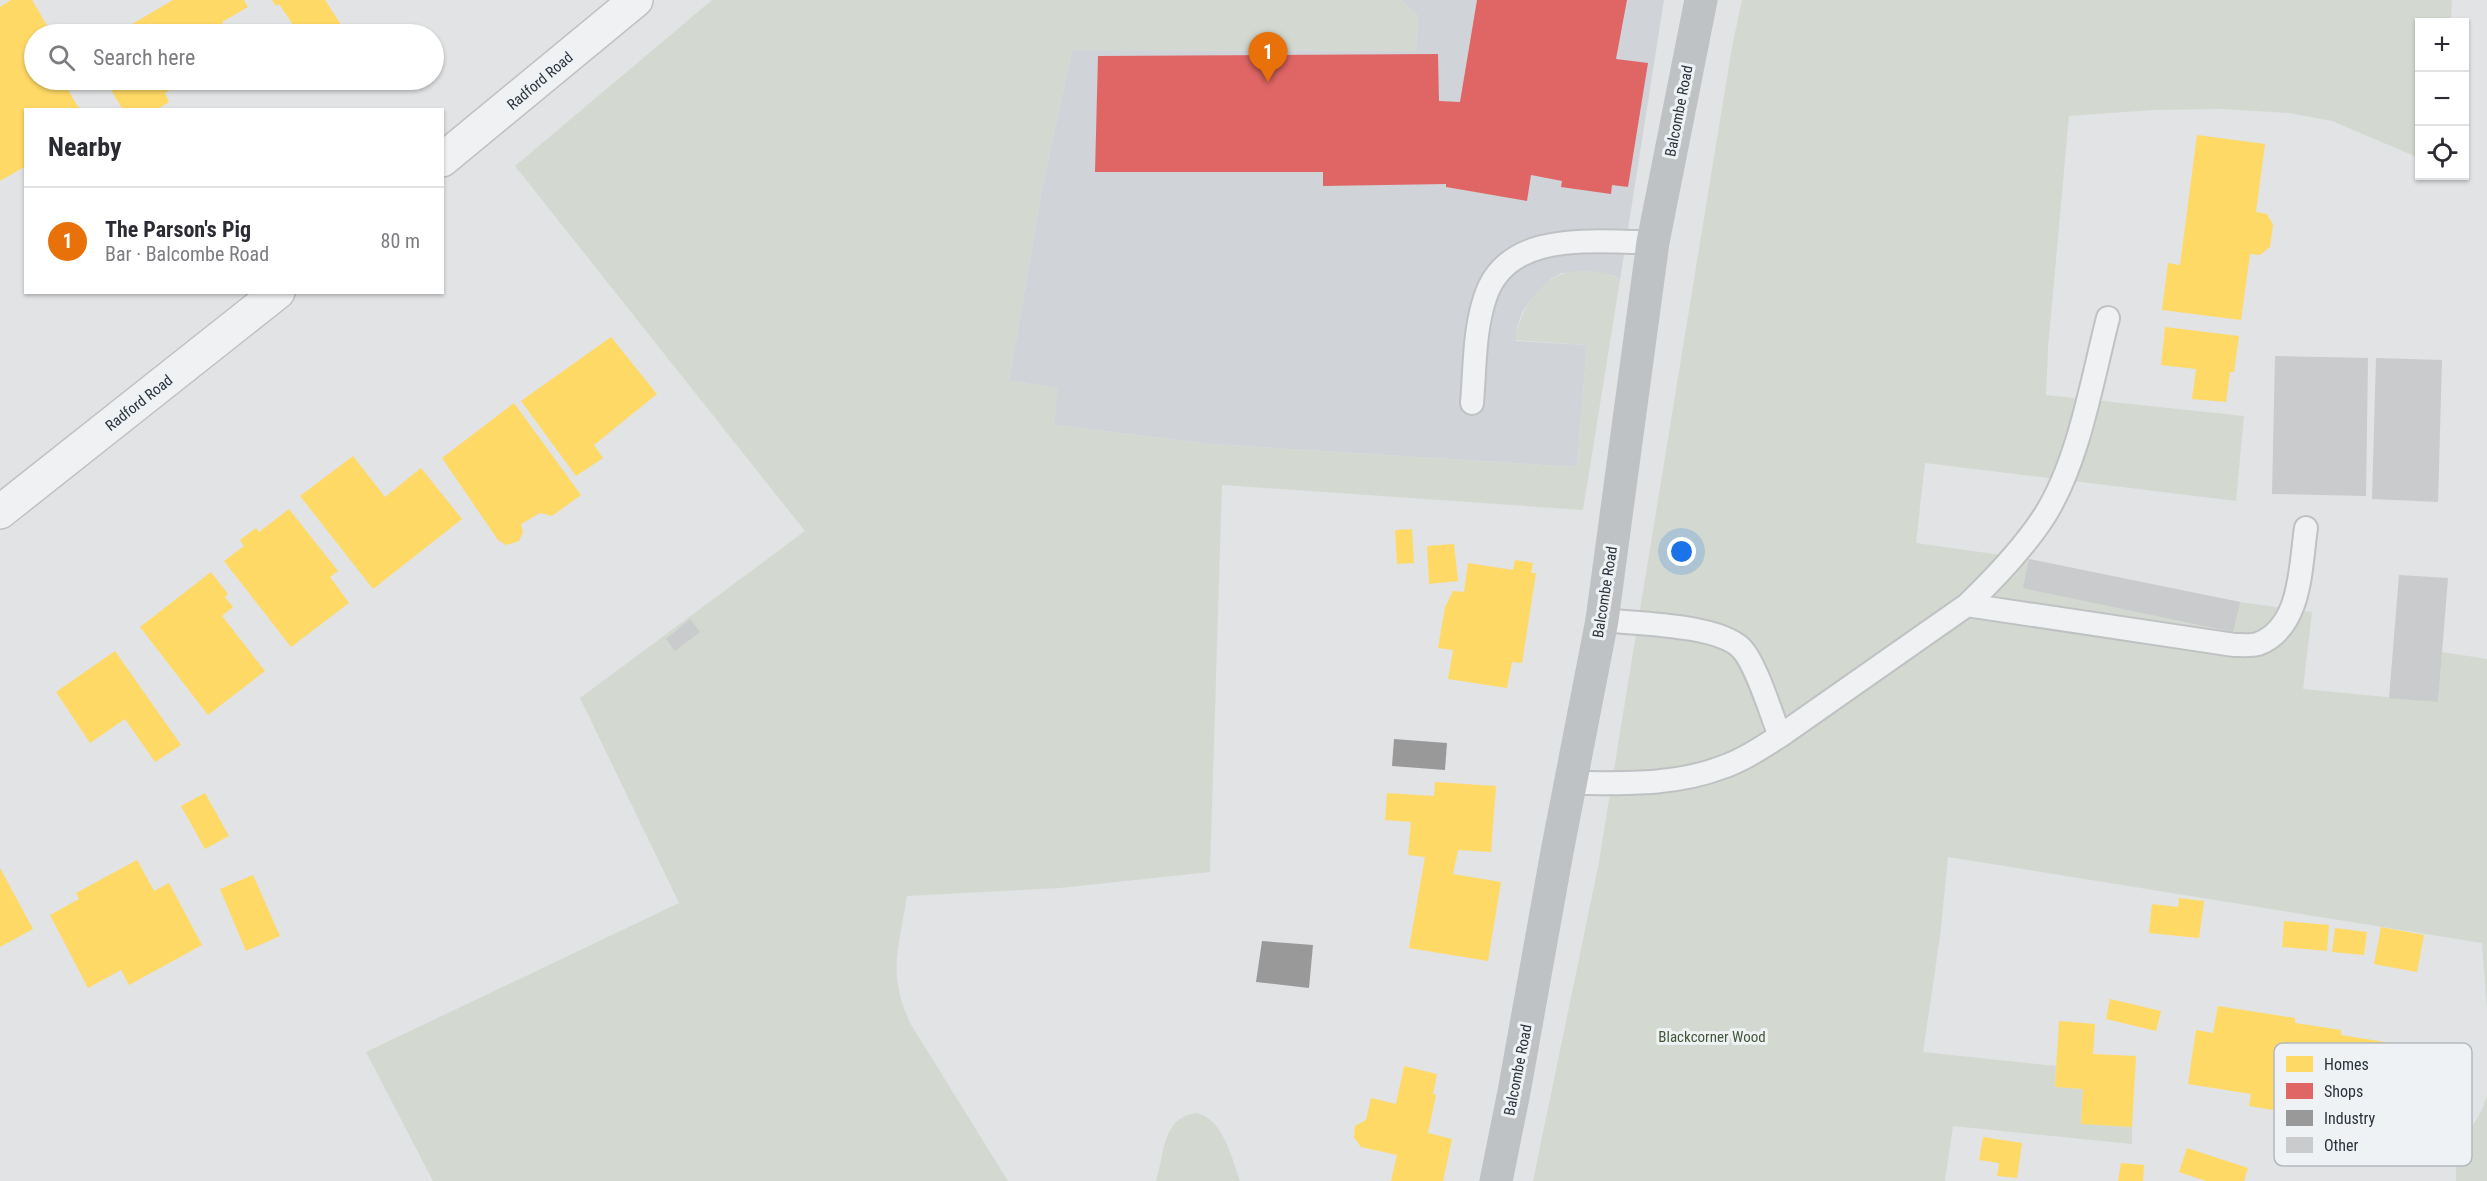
<!DOCTYPE html>
<html lang="en">
<head>
<meta charset="utf-8">
<style>
  :root { --surface:#fff; --page:#f2f2f3; --text:#2b2b33; --muted:#7c7c81; --line:#e1e1e2; --accent:#0b8043 }
  body { margin:0; font-family:"Roboto Condensed",sans-serif; background:var(--page); color:var(--text) }
  .controls { position:absolute; right:18px; top:18px; display:grid; overflow:hidden; border-radius:0px; box-shadow:0 2px 4px #0004 }
  .controls button { width:54px; height:54px; display:grid; place-items:center; padding:0; border:0; border-bottom:2px solid var(--line); background:var(--surface); color:var(--text); font:30px sans-serif }
  .you { position:absolute; left:1682px; top:552px; width:21px; height:21px; margin:-15px; border:4px solid #fff; border-radius:50%; background:#1a73e8; box-shadow:0 0 0 9px #1a73e833 }
  .badge { display:grid; place-items:center; width:39px; height:39px; border-radius:50%; background:var(--accent); color:#fff; font-size:20px; font-weight:700 }
  .pin { position:absolute; translate:-50% -50px; filter:drop-shadow(0 2px 3px #0008) }
  .pin::after { content:''; position:absolute; top:32px; width:21px; height:18px; background:inherit; clip-path:polygon(0 0,100% 0,50% 100%) }
  .list { margin:0; padding:0; list-style:none }
  h2 { display:flex; justify-content:space-between; align-items:center; height:78px; margin:0; padding:0 24px; font-size:26px }
  h2 small { font-size:20px; font-weight:400; color:var(--muted) }
  .list li { display:grid; grid-template-columns:39px 1fr auto; gap:18px; align-items:center; box-sizing:border-box; height:108px; padding:0 24px; border-top:2px solid var(--line) }
  .list b { display:block; font-size:22px; white-space:nowrap }
  .list p { margin:0; font-size:20px; white-space:nowrap; color:var(--muted) }
  .list em { font-size:20px; font-style:normal; color:var(--muted) }
  .icon { flex:none; width:33px; height:33px; fill:none; stroke:currentColor; stroke-width:2; stroke-linecap:round; stroke-linejoin:round }
  .map { position:relative; flex:none; width:2487px; height:1181px; overflow:hidden }
  .search { position:absolute; background:var(--surface); box-shadow:0 2px 4px #0004; left:24px; top:24px; width:420px; height:66px; display:flex; align-items:center; gap:15px; box-sizing:border-box; padding:0 21px; border-radius:33px; color:var(--muted); font-size:22px }
  .panel { position:absolute; background:var(--surface); box-shadow:0 2px 4px #0004; left:24px; top:108px; width:420px; height:186px; border-radius:0px }
  .map>svg:first-child { display:block }
  .built { fill:#d0d3d8 }
  .green { fill:#d3d9d1 }
  .homes { fill:#ffd966 }
  .shops { fill:#e06666 }
  .industry { fill:#999 }
  .building { fill:#c9cbcd }
  .lines { fill:none; stroke-linecap:round; stroke-linejoin:round }
  .service-casing { stroke:#bfc1c3; stroke-width:26 }
  .tertiary-casing { stroke:#bfc1c3; stroke-width:36 }
  .service { stroke:#f0f1f3; stroke-width:22 }
  .tertiary { stroke:#f0f1f3; stroke-width:33 }
  .secondary { stroke:#bfc2c5; stroke-width:33 }
  .labels { text-anchor:middle; stroke-width:6; stroke-linejoin:round; paint-order:stroke }
  .street-label { font-size:15px; fill:#2a333d; stroke:#eef2f5 }
  .park-label { font-size:15px; fill:#435738; stroke:#eef2f5 }
  .key { fill:#eef2f5; stroke:#b3b9be; stroke-width:1.5 }
  .key-label { font-size:16px; fill:#2a333d }
</style>
</head>
<body>
<div class="map">
<svg width="2487" height="1181" viewBox="0 0 2487 1181">
  <rect width="100%" height="100%" fill="#e1e3e5"/>
  <path class="built" d="M1401,0H1664L1620,280L1613,275L1562,273L1551,279L1529,302L1522,313L1517,328L1516,341L1587,345L1577,467L1212,444L1054,425L1057,388L1009,381L1042,188L1072,50L1416,51L1418,16Z"/>
  <path class="green" d="M712,0H1401L1418,16L1416,51L1072,50L1042,188L1009,381L1058,388L1054,425L1212,444L1577,467L1587,345L1515,340C1522,302 1547,267 1589,271C1602,272 1610,273 1620,280L1583,510L1222,485L1210,872L1060,888L907,896C899,948 887,972 910,1023L1008,1181H433L366,1052L679,903L580,698L805,531L515,166Z
    M1742,0H2452L2451,22H2420L2419,158L2332,121L2289,113L2222,109L2152,110L2069,116L2048,348L2046,395L2244,416L2236,501L1925,463L1916,543L2029,559L2055,567L2240,602L2312,612L2303,689L2438,702L2442,652L2487,659V1011L2482,943L1948,857L1940,937L1923,1052L2056,1066L2055,1087L2083,1089L2081,1124L2132,1127V1144L1953,1126L1945,1181H1533L1598,867L1732,47Z
    M2487,1095V1181H2456V1153L2482,1110Z
    M1195,1113C1222,1116 1232,1158 1240,1181H1156C1165,1154 1161,1119 1195,1113Z"/>
  <path class="homes" d="M11,0H32L52,34H34V80H62L80,110H26V166L0,181V7Z
    M173,0H244L248,7L222,22L230,34H124L122,30Z
    M272,0H325L347,34H299L279,4L276,6Z
    M105,80H187L165,93L169,102L156,110H123Z
    M2197,135L2265,144L2256,212L2267,214L2273,225L2270,247L2260,255L2250,254L2241,320L2162,310L2168,263L2180,265Z
    M2165,327L2239,336L2234,372H2230L2226,402L2192,399L2196,369L2161,365Z
    M611,337L657,394L594,445L603,458L576,476L521,401Z
    M514,403L581,495L552,516L540,513L521,524L523,532L519,541L506,545L498,540L442,458Z
    M353,456L385,497L421,468L462,519L373,589L300,496Z
    M289,509L338,571L330,577L349,603L291,647L224,561L244,546L240,540L256,528L259,532Z
    M1412,529L1414,563L1397,564L1395,530Z
    M1454,544L1458,581L1429,584L1427,546Z
    M1515,560L1533,563L1531,573H1536L1522,663L1512,662L1507,688L1448,679L1453,650L1438,648L1445,607L1453,591L1464,592L1468,563L1513,570Z
    M211,572L228,594L225,597L233,607L222,616L265,671L208,715L140,627Z
    M115,651L181,745L155,762L125,719L90,743L56,692Z
    M1435,782L1496,786L1491,852L1458,850L1453,874L1501,882L1488,961L1409,948L1425,857L1408,855L1411,822L1385,820L1387,793L1434,796Z
    M205,793L229,836L205,849L181,806Z
    M137,860L154,891L169,883L202,945L129,985L121,970L88,988L50,915L79,899L76,893Z
    M0,868L33,929L0,947Z
    M253,875L280,936L246,951L220,889Z
    M2179,898L2204,901L2199,938L2149,933L2152,904L2178,907Z
    M2284,921L2329,925L2327,951L2282,947Z
    M2381,927L2424,935L2417,972L2374,964Z
    M2335,928L2367,932L2364,955L2332,952Z
    M2110,999L2161,1011L2156,1031L2106,1019Z
    M2218,1006L2295,1018V1023L2341,1030V1035L2428,1049L2420,1099L2299,1080L2298,1090L2343,1097L2339,1121L2249,1106L2251,1094L2188,1084L2196,1030L2213,1033Z
    M2059,1021L2095,1024L2093,1054L2136,1056L2132,1127L2081,1124L2083,1089L2055,1087Z
    M1404,1066L1437,1074L1433,1094L1436,1095L1428,1133L1452,1139L1443,1181H1391L1397,1155L1361,1147L1354,1137L1355,1126L1366,1120L1371,1098L1396,1104Z
    M1983,1137L2022,1143L2017,1178L1997,1176L1999,1163L1979,1160Z
    M2187,1148L2248,1168L2244,1181H2206L2179,1172Z
    M2121,1163L2144,1165L2143,1181H2118Z"/>
  <path class="shops" d="M1477,0H1627L1616,59L1648,63L1628,187L1612,185L1611,194L1561,187L1562,181L1531,175L1527,201L1446,187V184L1323,186V172H1095L1098,56L1438,54L1439,101L1460,102Z"/>
  <path class="industry" d="M1394,739L1447,743L1445,770L1392,766Z
    M1262,941L1313,945L1309,988L1256,982Z"/>
  <path class="building" d="M2275,356L2368,358L2366,496L2272,494Z
    M2376,358L2442,360L2438,502L2372,499Z
    M2029,559L2240,602L2233,632L2023,588Z
    M2399,575L2448,578L2438,702L2389,698Z
    M690,619L700,632L675,651L666,639Z"/>
  <g class="lines">
    <g class="service-casing">
      <path id="service" d="M1472,403C1475,368 1474,331 1485,298C1507,228 1596,243 1653,242
        M1967,605C1995,578 2024,548 2045,515C2079,461 2092,380 2108,318
        M1780,736L1967,605L2234,645C2241,645 2251,646 2258,644C2302,627 2300,567 2306,528
        M1570,783C1622,783 1674,786 1723,767C1743,760 1761,748 1780,736C1771,714 1756,663 1741,648C1716,624 1636,624 1602,620"/>
    </g>
    <g class="tertiary-casing">
      <path id="tertiary" d="M442,160L636,0
        M0,512L278,292"/>
    </g>
    <use href="#service" class="service"/>
    <use href="#tertiary" class="tertiary"/>
    <path class="secondary" d="M1496,1181L1514,1092L1557,852L1602,620L1653,242L1701,0"/>
  </g>
  <g class="labels">
    <g class="street-label">
      <text transform="translate(540 81) rotate(-40)" y="5">Radford Road</text>
      <text transform="translate(1679 111) rotate(-79)" y="5">Balcombe Road</text>
      <text transform="translate(139 403) rotate(-38)" y="5">Radford Road</text>
      <text transform="translate(1605 592) rotate(-81)" y="5">Balcombe Road</text>
      <text transform="translate(1518 1070) rotate(-79)" y="5">Balcombe Road</text>
    </g>
    <g class="park-label">
      <text x="1712" y="1042">Blackcorner Wood</text>
    </g>
  </g>
  <rect x="2274" y="1043" width="198" height="123" rx="9" class="key"/>
  <rect x="2286" y="1056" width="27" height="16" fill="#ffd966"/>
  <rect x="2286" y="1083" width="27" height="16" fill="#e06666"/>
  <rect x="2286" y="1110" width="27" height="16" fill="#999"/>
  <rect x="2286" y="1137" width="27" height="16" fill="#c9cbcd"/>
  <g class="key-label">
    <text x="2324" y="1070">Homes</text>
    <text x="2324" y="1097">Shops</text>
    <text x="2324" y="1124">Industry</text>
    <text x="2324" y="1151">Other</text>
  </g>
</svg>
<div class="controls">
<button>+</button>
<button>−</button>
<button><svg class="icon" aria-label="locate" viewBox="0 0 24 24"><circle cx="12" cy="12" r="6"/><path d="M12 2v4M12 18v4M2 12h4M18 12h4"/></svg></button>
</div>
<div class="you"></div>
<div class="pin badge" style="left:1268px;top:82px;background:#e8710a">1</div>
<div class="search"><svg class="icon" aria-label="search" viewBox="0 0 24 24"><circle cx="10" cy="10" r="6"/><path d="M15 15l6 6"/></svg>Search here</div>
<section class="panel">
<h2>Nearby<small></small></h2>
<ul class="list">
<li><span class="badge" style="background:#e8710a">1</span><div><b>The Parson's Pig</b><p>Bar · Balcombe Road</p></div><em>80 m</em></li>
</ul>
</section>
</div>
</body>
</html>
